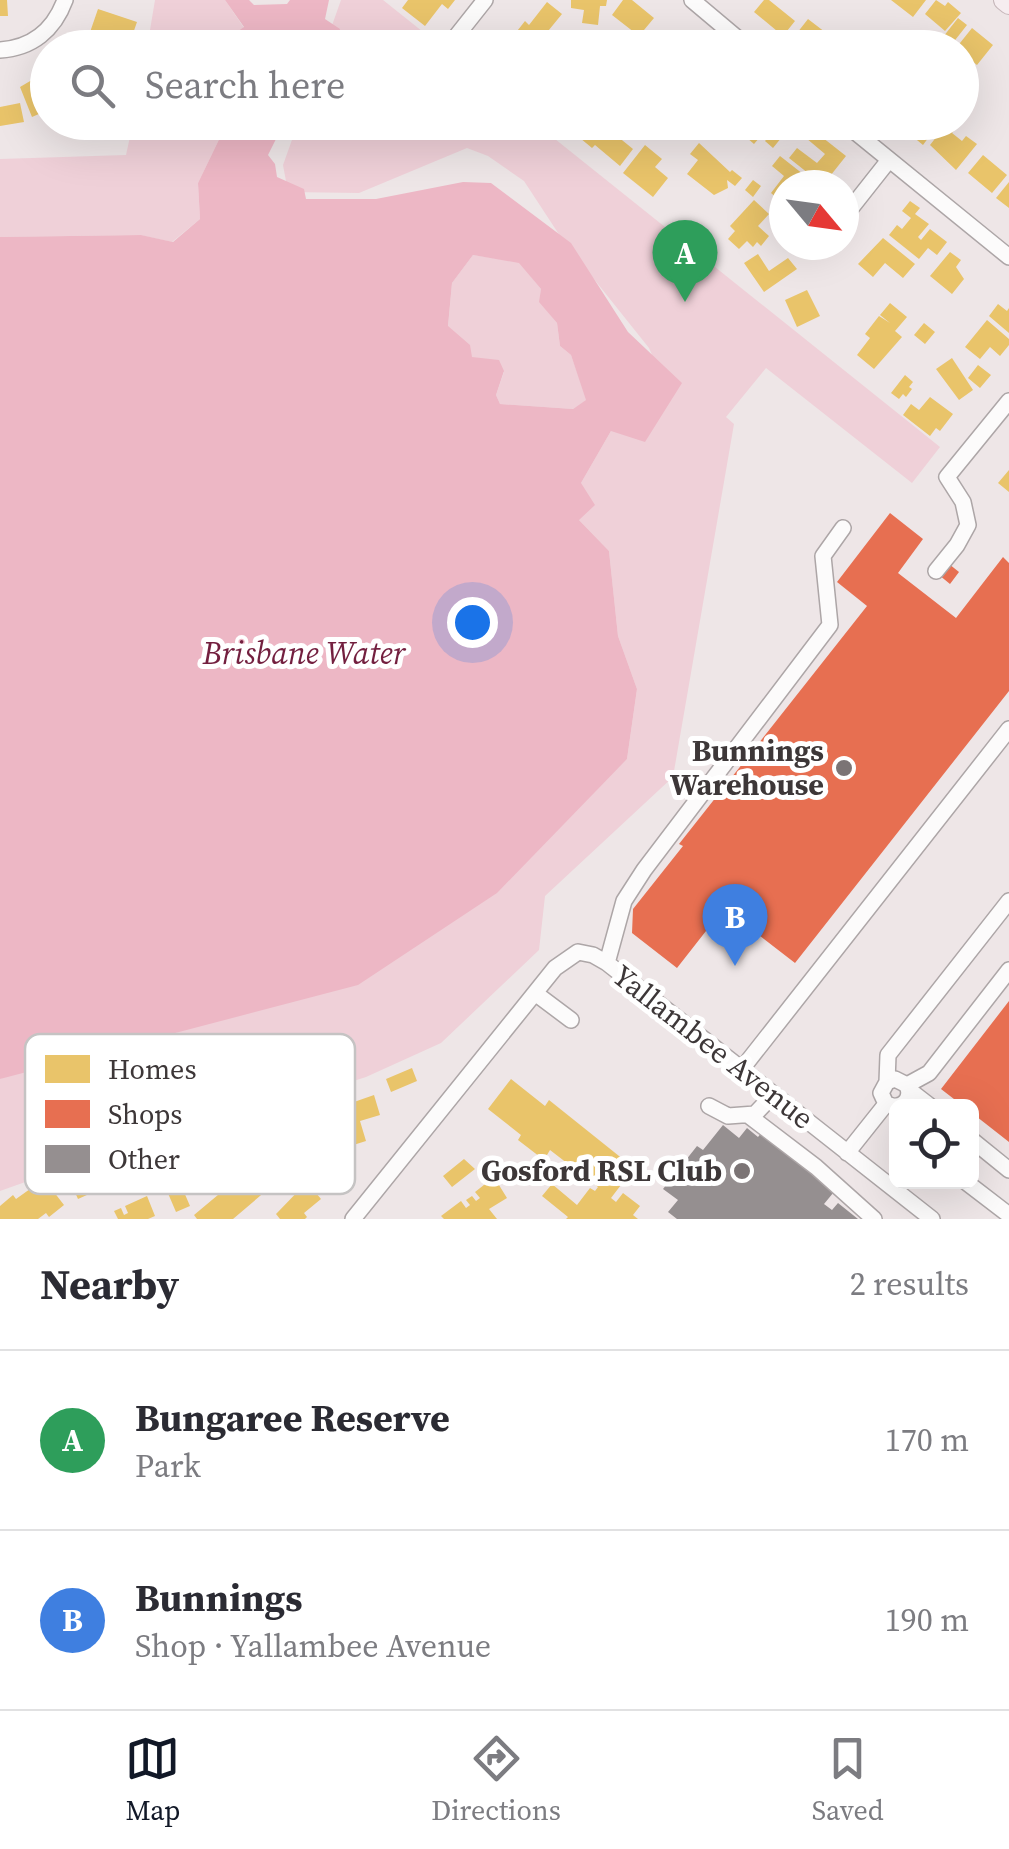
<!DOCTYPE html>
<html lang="en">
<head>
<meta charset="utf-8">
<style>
  :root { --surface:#fff; --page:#f7f7f7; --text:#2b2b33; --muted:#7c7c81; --line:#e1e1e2; --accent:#111827 }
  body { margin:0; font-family:"Source Serif 4",serif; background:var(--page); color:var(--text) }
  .controls { position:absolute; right:30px; bottom:30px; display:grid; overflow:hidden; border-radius:15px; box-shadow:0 10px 40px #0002 }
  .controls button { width:90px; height:90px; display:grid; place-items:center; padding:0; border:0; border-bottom:2px solid var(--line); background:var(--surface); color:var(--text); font:50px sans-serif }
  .compass { position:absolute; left:769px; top:170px; width:90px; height:90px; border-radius:50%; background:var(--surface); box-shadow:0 10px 40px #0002; rotate:119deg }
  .you { position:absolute; left:472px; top:622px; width:35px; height:35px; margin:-25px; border:8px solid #fff; border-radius:50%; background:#1a73e8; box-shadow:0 0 0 15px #1a73e833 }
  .badge { display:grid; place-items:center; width:65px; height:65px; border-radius:50%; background:var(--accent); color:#fff; font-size:32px; font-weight:700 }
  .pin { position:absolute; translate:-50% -82px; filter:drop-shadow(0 2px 5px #0008) }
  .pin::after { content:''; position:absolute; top:52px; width:35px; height:30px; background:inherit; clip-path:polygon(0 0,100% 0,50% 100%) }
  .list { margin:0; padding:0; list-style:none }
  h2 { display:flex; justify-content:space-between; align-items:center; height:130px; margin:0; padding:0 40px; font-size:42px }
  h2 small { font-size:32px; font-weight:400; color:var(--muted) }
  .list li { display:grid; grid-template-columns:65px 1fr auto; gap:30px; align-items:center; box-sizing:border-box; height:180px; padding:0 40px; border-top:2px solid var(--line) }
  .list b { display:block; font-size:38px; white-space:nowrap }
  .list p { margin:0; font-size:32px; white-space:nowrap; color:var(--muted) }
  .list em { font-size:32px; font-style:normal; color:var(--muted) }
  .icon { flex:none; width:55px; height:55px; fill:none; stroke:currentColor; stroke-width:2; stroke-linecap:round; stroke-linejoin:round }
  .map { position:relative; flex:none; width:1009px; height:1219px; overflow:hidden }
  .search { position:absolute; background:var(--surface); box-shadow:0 10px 40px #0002; left:30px; right:30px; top:30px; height:110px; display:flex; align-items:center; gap:25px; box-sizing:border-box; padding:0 35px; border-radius:55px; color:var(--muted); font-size:38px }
  .sheet { height:490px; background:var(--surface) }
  nav { display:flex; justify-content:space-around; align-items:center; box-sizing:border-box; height:140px; border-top:2px solid var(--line); background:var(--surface); font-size:28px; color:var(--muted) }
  nav a { display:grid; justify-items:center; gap:5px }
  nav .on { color:var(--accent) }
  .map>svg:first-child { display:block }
  .green { fill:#efd0d8 }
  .water { fill:#edb7c5; fill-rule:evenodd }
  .homes { fill:#e9c46a }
  .shops { fill:#e76f51 }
  .building { fill:#958f90 }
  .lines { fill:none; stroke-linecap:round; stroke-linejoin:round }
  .minor-casing { stroke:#ada6a7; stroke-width:18 }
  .major-casing { stroke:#c5b6b9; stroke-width:22 }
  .minor { stroke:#fcfbfb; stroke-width:15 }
  .major { stroke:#f6edf0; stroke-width:20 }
  .poi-dot { fill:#7b7475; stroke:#fff; stroke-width:4 }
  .labels { text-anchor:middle; stroke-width:10; stroke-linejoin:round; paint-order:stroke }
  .poi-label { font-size:30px; font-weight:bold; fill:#3d3738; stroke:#fff; text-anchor:end }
  .street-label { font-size:30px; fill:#3d3738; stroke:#fff }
  .water-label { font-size:32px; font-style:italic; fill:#731f3f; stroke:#fff }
  .key { fill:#fff; stroke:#c5c3c3; stroke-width:2.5 }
  .key-label { font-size:28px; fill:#3d3738 }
</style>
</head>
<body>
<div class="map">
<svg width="1009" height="1219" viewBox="0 0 1009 1219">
  <rect width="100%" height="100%" fill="#eee6e7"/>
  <path class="green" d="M155,0H225L257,47L147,48Z
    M341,0H383L442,47L324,48Z
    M133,123H227L198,183L200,219L172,242L140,235L0,237V159L126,155Z
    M298,123H535L940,447L912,483L766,368L726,417L734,424L673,777L545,896L539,950L441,1043L366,1077L231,1120L149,1138L0,1191V1079L577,807L627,759L637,689L618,636L609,551L579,520L581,483L611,431L657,366L649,348L562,239L524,181L488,156L467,148L359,193L288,192L283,165Z
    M473,255L519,262L541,289L540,302L557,323L560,346L571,355L587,400L573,409L500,404L496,395L504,372L472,357L448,327L452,283Z"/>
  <path class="water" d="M225,0H249L254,5L287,4L290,0H329L325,19L340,29L335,47H257L251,42L237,43L234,34L244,27Z
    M227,123H284L268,155L275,164L277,177L304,189L306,199H376L463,182L491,183L571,243L628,332L682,383L645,442L611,431L581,483L595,505L579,520L609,551L618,636L637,689L627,759L497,893L358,985L0,1079V237L141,235L173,242L200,219L198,183ZM473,255L519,263L541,289L539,302L557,323L560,346L571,355L586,400L573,409L500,404L496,395L504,371L499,360L472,357L470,345L448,326L452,283Z"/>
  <path class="homes" d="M0,0H7L8,16H0Z
    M408,0H455L448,9L442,4L425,26L402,8Z
    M571,0H607L606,6H600L598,25L582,23L584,10L571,8Z
    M623,0H632L654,18L639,36L612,15Z
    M764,0H769L795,21L783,36L754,12Z
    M891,0H926L913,17Z
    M936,0L945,6L948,2L961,13L945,31L925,14Z
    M547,2L562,14L544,36L548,39L541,48H529L514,35L525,21L529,25Z
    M98,9L137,22L130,42L108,35L104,44L88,38Z
    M958,18L967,25L952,44L943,37Z
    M808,19L834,39L827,48H803L799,44L797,47L790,42Z
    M972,28L993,45L977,65L962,53V48H956Z
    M671,31L685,42L681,48H658Z
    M37,77L41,87L48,84V110L32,117L20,87Z
    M20,103L24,122L0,126V107Z
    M584,122L598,127L601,123L633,149L620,166L595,145L592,148L580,138L582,135L577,131Z
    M746,122H784L790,127L773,148L765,141L772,133L767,129L754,144L739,131Z
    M895,122H940L923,145Z
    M948,122H961L952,133L962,141L966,136L977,144L956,170L930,145Z
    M813,130L846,156L823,185L789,158L797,148L817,163L825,154L806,138Z
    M699,143L730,172L732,170L742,178L735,186L727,180L728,188L714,195L687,174L698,160L690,154Z
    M645,145L662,159L655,167L668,178L653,197L623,173Z
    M983,155L1007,175L992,193L968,173Z
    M780,156L817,185H784V204L771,193L784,176L772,166Z
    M753,180L761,186L753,197L745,190Z
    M1009,182V208L996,198Z
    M754,200L769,214L758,226L769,236L761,246L757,242L753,247L747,241L739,249L728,239L735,231L730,226Z
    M910,201L920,208L915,214L929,224L918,237L921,240L930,229L947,242L937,255L928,248L919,259L889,235L897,225L902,229L911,218L902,211Z
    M883,238L915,264L903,278L885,263L873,277L858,264Z
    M950,252L961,260L956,267L964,279L952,294L930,276Z
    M758,254L769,271L788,258L797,269L764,292L744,263Z
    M807,290L820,316L797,327L785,300Z
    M890,303L907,317L895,331L902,337L874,369L857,355L870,338L865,334L879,316L890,323L880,315Z
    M998,304L1007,311L1009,308V333L989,316Z
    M987,320L1009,339V345L1000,356L990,347L980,359L965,347Z
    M924,323L935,332L925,344L914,335Z
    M952,358L973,390L959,400L936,369Z
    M978,365L991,375L980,388L968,378Z
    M905,375L913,382L909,387L912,389L906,397L903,394L899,399L891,393Z
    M930,397L953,414L940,431L936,428L930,436L903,415L911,404L919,410Z
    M1009,470V492L998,483Z
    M412,1068L417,1081L391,1092L386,1079Z
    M511,1079L545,1106L549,1100L634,1168L611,1198L616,1202L623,1193L640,1206L633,1215L638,1219H566L568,1217L542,1196L552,1184L577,1205L590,1188L595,1191L598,1187L550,1150L544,1160L518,1140L521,1135L488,1109Z
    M374,1095L380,1115L360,1121L366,1141L347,1147L339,1127L320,1133L312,1113L336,1105L338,1113L343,1112L341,1106L346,1105L348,1111L356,1109L354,1102Z
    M132,1157L141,1177L100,1195L98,1190L78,1199L69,1179L110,1162L111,1166Z
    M464,1159L475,1169L452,1187L443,1176Z
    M249,1169L267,1190L233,1219H197L194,1215Z
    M494,1177L507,1198L489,1209L497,1219H444L441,1216L461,1201L466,1208L470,1205L466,1200L472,1196L476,1201L480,1198L475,1192Z
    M178,1178L190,1206L176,1212L164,1184Z
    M307,1182L321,1199L304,1213L307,1217L305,1219H280L276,1214Z
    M47,1183L64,1205L49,1217L46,1213L38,1219H0V1206L13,1195L16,1199L30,1189L34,1194Z
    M147,1196L155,1216L148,1219H118L114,1211L121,1208L124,1215L128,1213L125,1206Z"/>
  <path class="shops" d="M890,513L923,539L898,573L956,618L1003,557L1009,563V691L795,963L724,908L677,968L632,933L633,909L683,846L679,844L867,606L837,582Z
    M949,564L959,572L950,584L939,575Z
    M1009,1001V1142L972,1113V1106H963L941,1089Z"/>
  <path class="building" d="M723,1125L739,1138L747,1128L758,1137L762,1132L814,1176L823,1165L843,1181L824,1204L832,1210L838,1203L858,1219H677L668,1212L678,1200L663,1189L697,1146L703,1150Z"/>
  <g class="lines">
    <g class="minor-casing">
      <path id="minor" d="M692,0L749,48
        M447,48L485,0
        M0,50C32,48 54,30 65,0
        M843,122L1009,257
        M844,217L889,160
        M936,571L957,545L968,525L963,502L947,477L1009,401
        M607,963L624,901L644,870L830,625L823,556L843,528
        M535,993L571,1020
        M741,1070L1009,729
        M887,1082L888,1055L1009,901
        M907,1085L929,1073L1009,970
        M908,1089L930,1106
        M709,1106L728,1116L755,1114L773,1095
        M896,1107L886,1104L881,1093L887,1082L895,1079L907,1085C911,1094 908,1104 897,1106
        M748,1115L816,1167L874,1219
        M972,1140L1009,1170
        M847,1153L886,1104
        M966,1182L1009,1215
        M353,1219L555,968L578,952L593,955L607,963L932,1219"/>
    </g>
    <g class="major-casing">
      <path id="major" d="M1004,0L1009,4"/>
    </g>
    <use href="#minor" class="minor"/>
    <use href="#major" class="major"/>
  </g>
  <g class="poi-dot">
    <circle cx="844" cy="768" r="10"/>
    <circle cx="742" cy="1171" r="10"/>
  </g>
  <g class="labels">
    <g class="poi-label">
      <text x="824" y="761">Bunnings<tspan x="824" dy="34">Warehouse</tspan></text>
      <text x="722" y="1181">Gosford RSL Club</text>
    </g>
    <g class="street-label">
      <text transform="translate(713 1047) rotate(38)" y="10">Yallambee Avenue</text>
    </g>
    <g class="water-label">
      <text x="304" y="664">Brisbane Water</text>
    </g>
  </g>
  <rect x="25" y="1034" width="330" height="160" rx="15" class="key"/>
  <rect x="45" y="1055" width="45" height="28" fill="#e9c46a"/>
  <rect x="45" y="1100" width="45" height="28" fill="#e76f51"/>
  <rect x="45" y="1145" width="45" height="28" fill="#958f90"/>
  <g class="key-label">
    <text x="108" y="1079">Homes</text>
    <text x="108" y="1124">Shops</text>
    <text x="108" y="1169">Other</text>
  </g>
</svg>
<div class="controls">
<button><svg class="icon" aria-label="locate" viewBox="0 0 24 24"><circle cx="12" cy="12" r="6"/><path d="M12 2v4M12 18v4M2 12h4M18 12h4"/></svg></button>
</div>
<svg class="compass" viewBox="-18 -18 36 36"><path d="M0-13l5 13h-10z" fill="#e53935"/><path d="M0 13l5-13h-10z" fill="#7c7c81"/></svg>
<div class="you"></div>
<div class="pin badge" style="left:685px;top:302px;background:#2e9e5b">A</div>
<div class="pin badge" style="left:735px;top:966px;background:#3f7fe0">B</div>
<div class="search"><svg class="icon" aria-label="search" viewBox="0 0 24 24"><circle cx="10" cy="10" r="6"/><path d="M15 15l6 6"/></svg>Search here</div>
</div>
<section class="sheet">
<h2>Nearby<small>2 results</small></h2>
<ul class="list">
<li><span class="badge" style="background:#2e9e5b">A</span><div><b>Bungaree Reserve</b><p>Park</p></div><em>170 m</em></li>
<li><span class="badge" style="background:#3f7fe0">B</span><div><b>Bunnings</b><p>Shop · Yallambee Avenue</p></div><em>190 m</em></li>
</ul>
</section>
<nav>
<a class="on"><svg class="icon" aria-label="map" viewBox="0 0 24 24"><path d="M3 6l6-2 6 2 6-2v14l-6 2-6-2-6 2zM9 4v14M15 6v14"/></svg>Map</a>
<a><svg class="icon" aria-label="directions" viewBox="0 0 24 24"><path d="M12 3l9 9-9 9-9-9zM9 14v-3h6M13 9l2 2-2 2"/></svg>Directions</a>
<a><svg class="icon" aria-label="saved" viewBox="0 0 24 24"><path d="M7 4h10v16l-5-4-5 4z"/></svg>Saved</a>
</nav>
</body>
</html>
